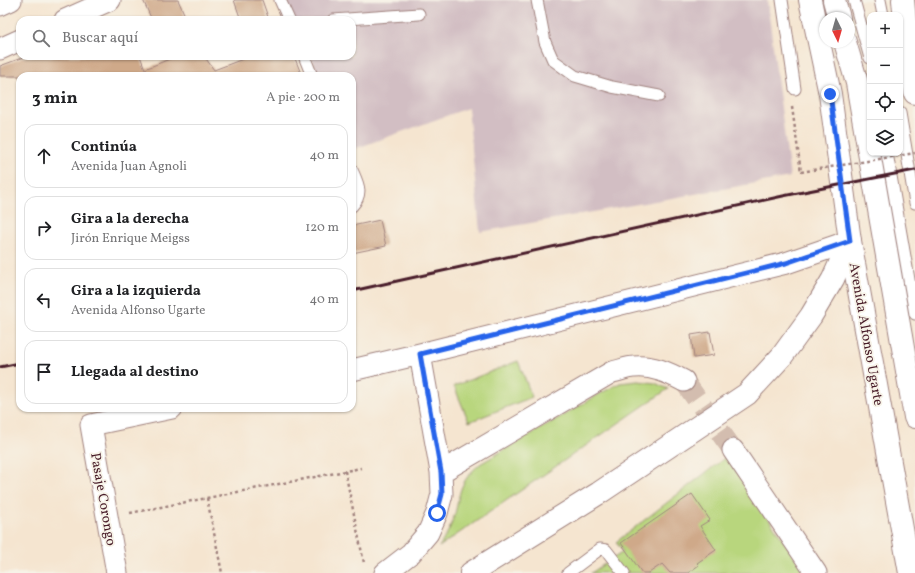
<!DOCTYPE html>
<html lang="es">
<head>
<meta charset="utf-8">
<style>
  :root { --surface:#fff; --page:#f6f6f6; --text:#202124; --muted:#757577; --line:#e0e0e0 }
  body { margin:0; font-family:Vollkorn,serif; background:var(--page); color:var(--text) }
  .controls { position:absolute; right:12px; top:12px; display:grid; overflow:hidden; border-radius:8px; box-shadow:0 1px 3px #0004 }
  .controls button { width:36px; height:36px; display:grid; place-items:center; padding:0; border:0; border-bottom:1px solid var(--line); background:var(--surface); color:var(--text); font:20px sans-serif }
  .compass { position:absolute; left:819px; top:12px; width:36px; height:36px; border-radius:50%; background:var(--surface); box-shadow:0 1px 3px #0004; rotate:175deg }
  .stop { position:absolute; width:12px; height:12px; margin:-9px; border:3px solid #2563eb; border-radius:50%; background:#fff }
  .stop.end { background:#2563eb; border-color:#fff; box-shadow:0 1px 4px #0008 }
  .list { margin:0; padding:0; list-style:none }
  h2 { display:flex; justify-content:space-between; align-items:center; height:52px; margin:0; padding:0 16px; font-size:17px }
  h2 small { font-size:13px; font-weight:400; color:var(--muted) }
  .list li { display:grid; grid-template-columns:26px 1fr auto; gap:12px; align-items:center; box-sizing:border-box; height:64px; margin:0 8px 8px; padding:0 8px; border:1px solid var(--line); border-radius:12px }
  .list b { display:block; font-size:15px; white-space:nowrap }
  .list p { margin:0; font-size:13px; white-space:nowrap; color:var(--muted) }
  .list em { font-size:13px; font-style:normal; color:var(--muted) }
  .icon { flex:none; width:22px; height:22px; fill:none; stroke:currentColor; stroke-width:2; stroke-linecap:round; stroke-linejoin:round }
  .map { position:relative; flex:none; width:915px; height:573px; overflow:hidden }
  .search { position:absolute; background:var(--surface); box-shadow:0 1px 3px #0004; left:16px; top:16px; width:340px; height:44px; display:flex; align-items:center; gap:10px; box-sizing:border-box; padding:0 14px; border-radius:12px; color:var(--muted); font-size:15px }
  .panel { position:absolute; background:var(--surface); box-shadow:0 1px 3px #0004; left:16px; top:72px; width:340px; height:340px; border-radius:12px }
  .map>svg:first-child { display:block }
  .industrial { fill:#d2bec3 }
  .green { fill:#b8d67d; stroke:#817a54 }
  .building { fill:#cfa989 }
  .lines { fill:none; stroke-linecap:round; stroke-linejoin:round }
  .street-tunnel { stroke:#d3bdaf; stroke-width:21; stroke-dasharray:21 10; stroke-linecap:butt }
  .lane-casing { stroke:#a0827e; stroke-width:13 }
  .street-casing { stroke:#a0827e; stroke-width:23 }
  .primary-casing { stroke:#a0827e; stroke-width:24 }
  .highway-casing { stroke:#a0827e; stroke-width:24 }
  .path { stroke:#a0827e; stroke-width:2.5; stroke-dasharray:3 3; stroke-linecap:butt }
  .lane { stroke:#fff; stroke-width:11 }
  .street { stroke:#fff; stroke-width:21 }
  .primary { stroke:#fff; stroke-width:22 }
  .highway { stroke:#fff; stroke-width:22 }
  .rail { stroke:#4a1f2b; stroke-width:3 }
  .path-bridge { stroke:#a0827e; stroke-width:2.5; stroke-dasharray:3 3; stroke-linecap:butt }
  .route { stroke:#2563eb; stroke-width:5 }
  .labels { text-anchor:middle; stroke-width:3.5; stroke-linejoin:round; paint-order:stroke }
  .street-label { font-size:14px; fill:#4a1f2b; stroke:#f7f3e8 }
</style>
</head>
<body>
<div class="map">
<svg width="915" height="573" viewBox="0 0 915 573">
  <rect width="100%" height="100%" fill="#f7f3e8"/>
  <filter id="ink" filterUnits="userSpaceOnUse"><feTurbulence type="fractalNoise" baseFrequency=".025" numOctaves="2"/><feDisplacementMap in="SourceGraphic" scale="8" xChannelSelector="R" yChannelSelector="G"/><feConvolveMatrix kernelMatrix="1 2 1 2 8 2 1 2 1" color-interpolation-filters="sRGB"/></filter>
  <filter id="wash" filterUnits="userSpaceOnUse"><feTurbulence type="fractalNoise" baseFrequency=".012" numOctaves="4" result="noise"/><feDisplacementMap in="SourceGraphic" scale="16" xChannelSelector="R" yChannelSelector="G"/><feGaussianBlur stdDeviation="0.9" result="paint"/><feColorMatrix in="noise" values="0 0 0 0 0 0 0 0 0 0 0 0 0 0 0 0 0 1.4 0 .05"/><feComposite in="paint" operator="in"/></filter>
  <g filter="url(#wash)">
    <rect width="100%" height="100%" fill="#f5e5d0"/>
    <path class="industrial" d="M284,0H767L790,177L480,232L468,108L354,149L352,146V76H319L310,56H352V20H293Z"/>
    <path class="green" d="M518,361L532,397L469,422L454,386Z
      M638,381L655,383L668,389L439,547C443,540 448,533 451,525C462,498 454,486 480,464L603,392L620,383Z
      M726,457L806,573H591L623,552L616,542Z"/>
    <g id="blocks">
      <path class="building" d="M143,0H178L187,20H152Z
        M234,0H262L269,20H241Z
        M27,56H140L145,69L177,56H204L214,70L251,56H294L302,76H0V66Z
        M380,220L386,246L352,253V226Z
        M710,332L714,355L694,358L691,335Z
        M692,494L710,520L700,526L716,550L697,563L699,565L688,573H670L662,564L649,573H642L621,543Z"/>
    </g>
  </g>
  <g filter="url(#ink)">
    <use href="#blocks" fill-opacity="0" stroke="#a0827e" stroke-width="1"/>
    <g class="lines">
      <path class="street-tunnel" d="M684,381L733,450"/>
      <g class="lane-casing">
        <path id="lane" d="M280,0L289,20
          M537,0L545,42L553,60L575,76L612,87L659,96
          M782,0L795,89
          M854,0L870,58
          M880,0L883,15
          M333,20L419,14
          M304,56L312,76
          M900,113L915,203
          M887,153L915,314
          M352,170C358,184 364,193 352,206
          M568,573L600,549L606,550L624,573"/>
      </g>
      <g class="street-casing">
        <path id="street" d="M0,5L11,0
          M65,20L110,0
          M0,49L20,40
          M352,370L420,354L786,263L850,241
          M733,450L816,573
          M441,472L612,372C619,371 627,367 634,367C652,365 669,373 684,381
          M117,573L91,425L172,408
          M385,573L411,553L428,533L437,513L442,494L441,472L420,354"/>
      </g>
      <g class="primary-casing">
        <path id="primary" d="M810,0L830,94L850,241L910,573
          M834,0L839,18
          M903,0L907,43L915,93
          M845,42L857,83L915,417"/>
      </g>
      <g class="highway-casing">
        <path id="highway" d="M471,573L599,493L747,394L782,356L811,316L833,279L850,241"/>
      </g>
      <path class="path" d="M792,107L801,172
        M345,471L364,563
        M207,498L222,573
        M130,513L361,468"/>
      <use href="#lane" class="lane"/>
      <use href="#street" class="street"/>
      <use href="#primary" class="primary"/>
      <use href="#highway" class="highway"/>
      <path class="rail" d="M352,291L783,196L915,170
        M0,367L20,363"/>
      <path class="path-bridge" d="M801,172L915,153"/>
    </g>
  </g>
  <g class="lines" filter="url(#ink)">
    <path class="route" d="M437,513L442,494L441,472L420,354L786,263L850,241L830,94"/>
  </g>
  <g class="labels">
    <g class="street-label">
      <text transform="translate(867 334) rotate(80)" y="5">Avenida Alfonso Ugarte</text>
      <text transform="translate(104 499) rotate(80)" y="5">Pasaje Corongo</text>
    </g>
  </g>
</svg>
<div class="controls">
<button>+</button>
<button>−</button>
<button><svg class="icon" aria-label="locate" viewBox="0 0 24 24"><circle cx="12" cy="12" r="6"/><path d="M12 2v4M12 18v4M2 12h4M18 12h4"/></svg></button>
<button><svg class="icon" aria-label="layers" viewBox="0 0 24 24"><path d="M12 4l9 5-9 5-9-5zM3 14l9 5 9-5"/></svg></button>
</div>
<svg class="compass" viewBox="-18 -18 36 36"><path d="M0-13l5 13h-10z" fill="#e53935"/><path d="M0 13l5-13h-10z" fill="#757577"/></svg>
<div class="stop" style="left:437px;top:513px"></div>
<div class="stop end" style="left:830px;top:94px"></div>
<div class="search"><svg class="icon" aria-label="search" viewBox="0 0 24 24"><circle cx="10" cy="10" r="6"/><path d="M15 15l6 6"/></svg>Buscar aquí</div>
<section class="panel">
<h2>3 min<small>A pie · 200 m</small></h2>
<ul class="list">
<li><svg class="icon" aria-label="ahead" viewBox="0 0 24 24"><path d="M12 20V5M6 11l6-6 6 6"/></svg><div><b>Continúa</b><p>Avenida Juan Agnoli</p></div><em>40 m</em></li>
<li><svg class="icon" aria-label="right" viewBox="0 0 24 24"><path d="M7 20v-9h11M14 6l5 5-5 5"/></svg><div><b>Gira a la derecha</b><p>Jirón Enrique Meigss</p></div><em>120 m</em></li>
<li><svg class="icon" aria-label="left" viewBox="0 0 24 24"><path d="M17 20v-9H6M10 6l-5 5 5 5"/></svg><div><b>Gira a la izquierda</b><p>Avenida Alfonso Ugarte</p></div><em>40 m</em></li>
<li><svg class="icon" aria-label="arrive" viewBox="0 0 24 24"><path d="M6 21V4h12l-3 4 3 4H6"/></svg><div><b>Llegada al destino</b></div></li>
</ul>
</section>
</div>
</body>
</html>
